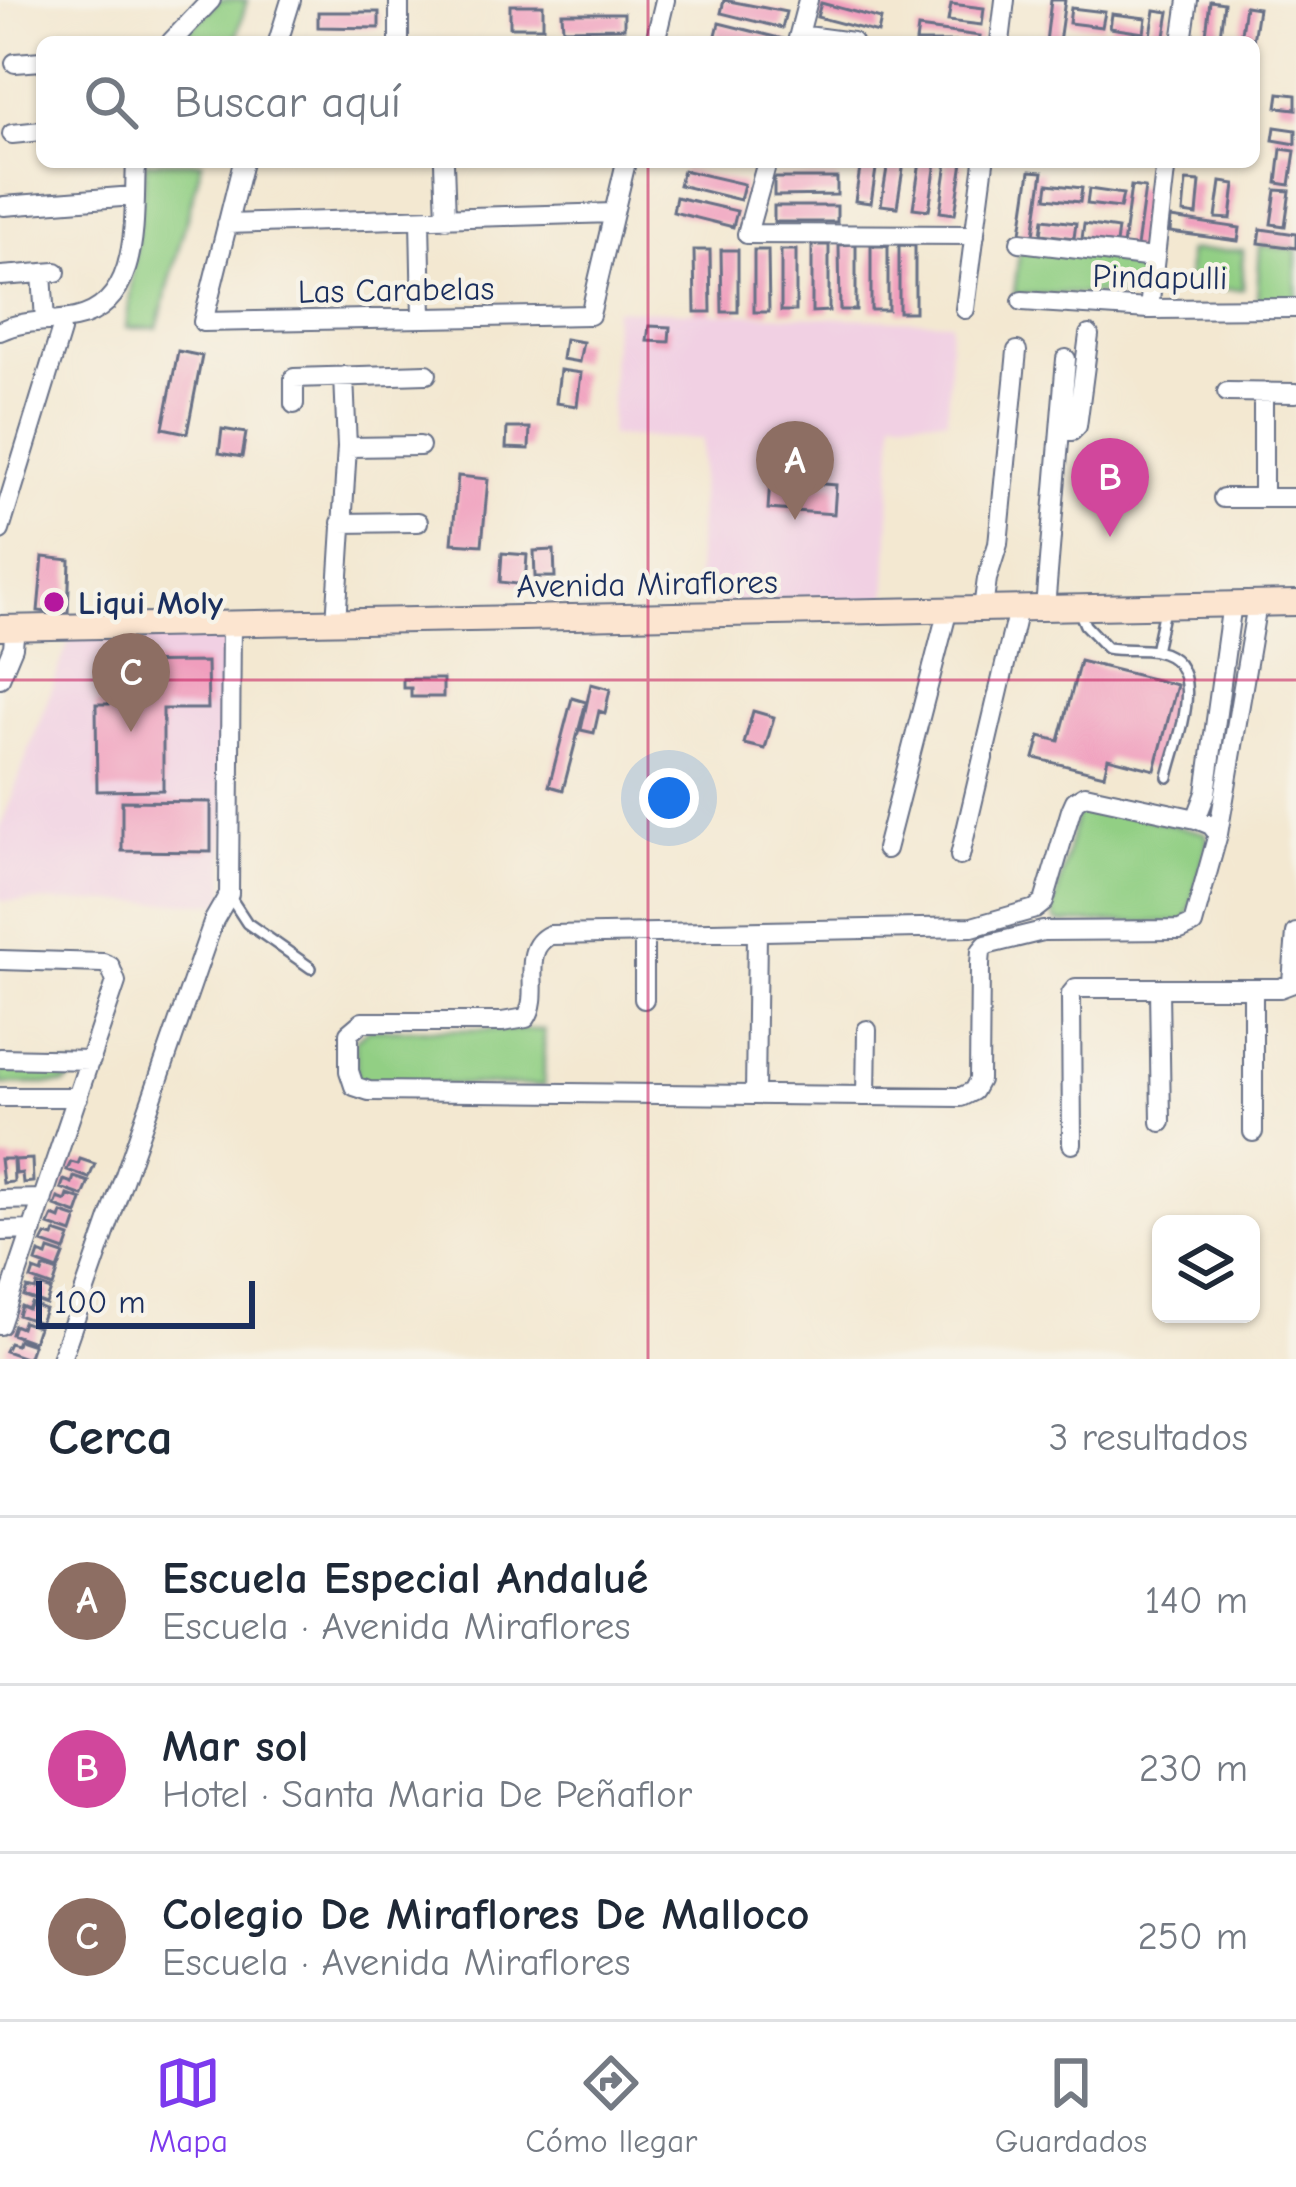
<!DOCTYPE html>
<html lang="es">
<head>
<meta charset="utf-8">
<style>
  :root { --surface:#fff; --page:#f2f2f3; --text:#1f2937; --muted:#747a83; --line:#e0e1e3; --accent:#7c3aed }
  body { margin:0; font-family:"Comic Neue",sans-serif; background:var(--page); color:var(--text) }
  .controls { position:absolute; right:36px; bottom:36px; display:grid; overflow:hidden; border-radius:18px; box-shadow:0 3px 9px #0004 }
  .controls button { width:108px; height:108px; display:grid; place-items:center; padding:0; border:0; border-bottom:3px solid var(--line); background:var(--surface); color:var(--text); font:60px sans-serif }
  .scale { position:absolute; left:36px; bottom:30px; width:219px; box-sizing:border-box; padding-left:12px; border:6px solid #1b2f5e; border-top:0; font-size:33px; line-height:42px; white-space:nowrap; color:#1b2f5e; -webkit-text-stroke:9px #f7f3e8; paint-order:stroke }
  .you { position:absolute; left:669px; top:798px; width:42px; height:42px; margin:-30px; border:9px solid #fff; border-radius:50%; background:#1a73e8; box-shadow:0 0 0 18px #1a73e833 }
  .badge { display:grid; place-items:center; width:78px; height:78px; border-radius:50%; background:var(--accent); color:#fff; font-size:39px; font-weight:700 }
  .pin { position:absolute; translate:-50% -99px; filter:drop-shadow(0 3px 6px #0008) }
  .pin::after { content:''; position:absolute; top:63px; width:42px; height:36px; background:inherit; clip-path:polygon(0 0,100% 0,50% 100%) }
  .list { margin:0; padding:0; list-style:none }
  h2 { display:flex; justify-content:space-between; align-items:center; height:156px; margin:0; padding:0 48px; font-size:51px }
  h2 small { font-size:39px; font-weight:400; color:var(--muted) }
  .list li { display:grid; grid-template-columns:78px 1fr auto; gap:36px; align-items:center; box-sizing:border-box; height:168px; padding:0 48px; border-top:3px solid var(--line) }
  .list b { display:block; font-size:45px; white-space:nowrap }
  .list p { margin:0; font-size:39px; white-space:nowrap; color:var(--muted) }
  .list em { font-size:39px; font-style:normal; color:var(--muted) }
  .icon { flex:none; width:66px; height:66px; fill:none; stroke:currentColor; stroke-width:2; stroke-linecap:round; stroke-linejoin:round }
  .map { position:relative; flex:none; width:1296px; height:1359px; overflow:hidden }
  .search { position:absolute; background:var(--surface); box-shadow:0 3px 9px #0004; left:36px; right:36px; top:36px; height:132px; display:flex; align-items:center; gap:30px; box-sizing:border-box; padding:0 42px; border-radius:18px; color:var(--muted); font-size:45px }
  .sheet { height:660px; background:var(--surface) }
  nav { display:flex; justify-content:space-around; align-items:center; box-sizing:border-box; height:168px; border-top:3px solid var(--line); background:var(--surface); font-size:33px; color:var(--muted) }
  nav a { display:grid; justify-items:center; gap:6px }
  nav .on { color:var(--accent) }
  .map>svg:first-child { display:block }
  .built { fill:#f1d0e3 }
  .green { fill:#92cf84; stroke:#567f71; stroke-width:3 }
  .building { fill:#f09ebd }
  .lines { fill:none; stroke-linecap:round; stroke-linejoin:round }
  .service-casing { stroke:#677086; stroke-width:14 }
  .minor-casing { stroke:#677086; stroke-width:22 }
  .secondary-casing { stroke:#677086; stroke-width:28 }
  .service { stroke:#fff; stroke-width:9 }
  .minor { stroke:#fff; stroke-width:18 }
  .secondary { stroke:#fce5d0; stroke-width:24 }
  .grid { fill:none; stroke:#c2185b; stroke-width:3; stroke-opacity:0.55 }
  .poi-dot { fill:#b5179e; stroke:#f7f3e8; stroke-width:4.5 }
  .labels { text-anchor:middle; stroke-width:9; stroke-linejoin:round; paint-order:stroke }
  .street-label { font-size:33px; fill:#1b2f5e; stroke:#f7f3e8 }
  .poi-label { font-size:33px; font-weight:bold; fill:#1b2f5e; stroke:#f7f3e8; text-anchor:start }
</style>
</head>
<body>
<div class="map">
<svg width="1296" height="1359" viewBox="0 0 1296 1359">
  <rect width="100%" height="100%" fill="#f7f3e8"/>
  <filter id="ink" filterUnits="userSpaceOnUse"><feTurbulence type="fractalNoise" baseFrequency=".00833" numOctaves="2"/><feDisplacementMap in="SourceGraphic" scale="24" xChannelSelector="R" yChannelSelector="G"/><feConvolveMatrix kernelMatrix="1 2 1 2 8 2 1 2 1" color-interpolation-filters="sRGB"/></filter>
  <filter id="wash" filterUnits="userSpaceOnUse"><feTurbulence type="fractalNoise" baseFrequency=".004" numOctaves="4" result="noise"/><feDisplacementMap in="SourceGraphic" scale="48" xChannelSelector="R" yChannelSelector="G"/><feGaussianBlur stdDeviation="2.7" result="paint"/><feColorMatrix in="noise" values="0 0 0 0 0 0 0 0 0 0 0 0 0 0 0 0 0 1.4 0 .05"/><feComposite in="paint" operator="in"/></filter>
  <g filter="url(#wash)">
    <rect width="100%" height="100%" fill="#f3e8d1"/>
    <path class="built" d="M614,309L951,322L947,419L894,418L886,608L696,601L702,439L610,436Z
      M72,633L226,634L225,903L0,901V829Z"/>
    <path class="green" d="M220,0H247L235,42H178Z
      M146,162H202L157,328H126Z
      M1020,245L1145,259L1140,286L1133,294H1014Z
      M1260,245L1296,250V299H1257Z
      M1243,250V289L1188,290V251Z
      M1084,803L1206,833L1208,843L1188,916L1183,922L1061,923L1055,920L1053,911L1077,813Z
      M368,1029L544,1030V1086L365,1083L357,1078L355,1040Z
      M0,1066L76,1067L73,1078L64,1084H0Z"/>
    <g id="blocks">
      <path class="building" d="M724,0L786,12L782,28L721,13Z
        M1051,0H1065L1059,42H1046Z
        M1210,1L1224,3L1220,36L1206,35Z
        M821,3L881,19L878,33L817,17Z
        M951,4L984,8L982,25L948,21Z
        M510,5H543V27H510Z
        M1245,6L1258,8L1253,41L1240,39Z
        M1071,8L1105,12L1102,27L1069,23Z
        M1155,10L1169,12L1164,42H1150Z
        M318,12H379V28L318,27Z
        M562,13H624V28L563,29Z
        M1112,14L1146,18L1144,33L1110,28Z
        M719,23L787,40V42L715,39Z
        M918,28L980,36L979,42H916Z
        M1279,93L1296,95V109L1277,107Z
        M1275,127L1296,130V144L1273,140Z
        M1281,149L1295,151L1290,185L1277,183Z
        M861,162H877L871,203L855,201Z
        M888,162H904L897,207L881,205Z
        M920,162H936L929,210L913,208Z
        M947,162H963L955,214L940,212Z
        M683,170L744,184L740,200L679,185Z
        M1030,171L1043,172L1033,241L1020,239Z
        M774,178H837V195L774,196Z
        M1186,181L1200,182L1197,215L1183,213Z
        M1221,182L1235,184L1231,219L1216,218Z
        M1048,184L1082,188L1080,202L1046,198Z
        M1131,186L1145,188L1136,254L1122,253Z
        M1089,189L1123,194L1120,208L1087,204Z
        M1276,190L1290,191L1285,226L1271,224Z
        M676,197L737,211L733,227L673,212Z
        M774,206H837V222H774Z
        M1171,218L1240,228L1238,241L1170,232Z
        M1043,219L1076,223L1074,238L1041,234Z
        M1084,224L1118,229L1116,244L1082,239Z
        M1261,229L1296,234V248L1259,243Z
        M856,244V310H840L839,245Z
        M812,245H829V311L812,312Z
        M899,245L915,246V312H899Z
        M871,246H888V310H871Z
        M694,250H710L711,312H695Z
        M721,250H738V312H722Z
        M754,250H768L769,312H754Z
        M781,250H796V311H781Z
        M649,326L670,327L669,342L647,341Z
        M565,339L583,342L579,362L562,359Z
        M178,351L202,356L187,433L163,428Z
        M560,370L581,373L577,406L556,403Z
        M507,428H530L529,449L506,448Z
        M222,429L246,433L242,457L219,453Z
        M458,476L488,479L482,545L452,543Z
        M770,480L836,485L834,514L768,509Z
        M554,550L555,577H535L534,551Z
        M502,553L527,555L525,585L500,582Z
        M43,557L70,560L68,614L38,611Z
        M1080,661L1177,685L1155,770L1108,758L1104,775L1034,758L1040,736L1059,741Z
        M207,662L208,709H163V790L97,791L96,704H109V663Z
        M403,679H443V697H411V688H403Z
        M591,684L610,689L605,713L599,711L594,733L581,730Z
        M572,698L586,702L563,790L549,786Z
        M753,711L774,717L765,749L744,744Z
        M122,801L211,802V852L122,851Z
        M0,1159H13L14,1182L3,1183Z
        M32,1159L33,1182L23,1183L22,1173L16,1174L15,1160Z
        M80,1159L95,1164L89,1178L67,1170L71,1162L78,1164Z
        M74,1177L89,1182L83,1196L61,1188L64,1180L72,1183Z
        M68,1195L82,1200L77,1214L55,1206L58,1198L66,1201Z
        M62,1213L77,1218L72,1233L49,1225L53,1216L60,1219Z
        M55,1232L70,1237L65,1251L42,1243L46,1235L53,1237Z
        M49,1250L64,1255L58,1270L36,1262L39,1253L47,1256Z
        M44,1267L58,1272L53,1287L31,1279L34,1270L42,1273Z
        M37,1285L51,1290L46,1304L24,1296L27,1288L35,1290Z
        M31,1303L45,1309L40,1323L18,1315L21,1306L28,1309Z
        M23,1322L38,1327L33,1342L11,1334L14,1325L21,1328Z
        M18,1340L33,1345L28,1359L5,1351L9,1343L16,1345Z"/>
    </g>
  </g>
  <g filter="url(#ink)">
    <use href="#blocks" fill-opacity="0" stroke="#677086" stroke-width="3"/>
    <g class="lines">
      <g class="service-casing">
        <path id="service" d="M1079,611L1085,625L1107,648C1123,651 1140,648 1155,651C1212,662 1176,741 1168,777
          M1155,651L1164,610
          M230,897L247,923L311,968"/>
      </g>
      <g class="minor-casing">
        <path id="minor" d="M399,0V42
          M799,35L852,42
          M171,42L211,0
          M278,42L291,0
          M655,42L665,0
          M797,42L808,0
          M1000,42L1005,0
          M1182,42L1188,0
          M15,63L42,61
          M12,134L42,131
          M243,162L203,322L590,315L626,162
          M444,162L446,219
          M767,162L747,234L975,235
          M4,206L134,196
          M420,219L422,318
          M227,224L614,213
          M1020,242L1154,258
          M42,273L45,321
          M1,276L56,272
          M1022,301L1149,309L1296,308
          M965,309L984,162
          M1149,309L1166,162
          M0,331C24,319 49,323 75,318C143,304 133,214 136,162
          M1227,392L1296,393
          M1263,393V498
          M294,404V378L427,374
          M1060,430L1072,431L1077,426L1089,335
          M347,447L420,446
          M1223,498H1296
          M341,523L418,522
          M0,530L61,331
          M1045,608L1066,359
          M983,609L987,579L998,544L1017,351
          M336,623L347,447L344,376
          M0,678L13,647L15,627
          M1196,819L1206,793L1232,603
          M886,849L948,609
          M960,856L1018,609
          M644,934V999
          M986,945L981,951L980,964L979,1080L973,1091L961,1097L369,1091L354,1086L349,1071V1033L362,1022H502L526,1018C543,993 518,950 550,935L972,927L1035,909L1044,902L1071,810L1075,801L1085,795L1196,819L1211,825L1218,834
          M986,945L1043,931L1180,930L1193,924L1218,834L1257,604
          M0,960L103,963L110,966L116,982L0,1325
          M1292,982L1296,933
          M1159,988L1161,1122
          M1253,988V1132
          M0,1058L91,1060
          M755,1095L757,932
          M866,1096L867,1030
          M0,1097H78
          M1072,1144L1071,994L1076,988H1280L1296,982
          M0,1200L43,1199
          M0,1231L33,1230
          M61,1359L214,920L229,894L231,622"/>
      </g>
      <g class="secondary-casing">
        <path id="secondary" d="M0,628L1296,603"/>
      </g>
      <use href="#service" class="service"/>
      <use href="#minor" class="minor"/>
      <use href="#secondary" class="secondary"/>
    </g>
  </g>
  <path class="grid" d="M648,0V42M648,162V1359M0,680H1296"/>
  <circle class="poi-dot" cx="54" cy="602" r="12"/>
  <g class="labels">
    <g class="street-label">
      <text transform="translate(1160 276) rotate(1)" y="12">Pindapulli</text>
      <text transform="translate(396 289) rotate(-1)" y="12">Las Carabelas</text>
      <text transform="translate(647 583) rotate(-1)" y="12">Avenida Miraflores</text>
    </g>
    <g class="poi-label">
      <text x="78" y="614">Liqui Moly</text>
    </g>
  </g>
</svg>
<div class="controls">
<button><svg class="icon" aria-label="layers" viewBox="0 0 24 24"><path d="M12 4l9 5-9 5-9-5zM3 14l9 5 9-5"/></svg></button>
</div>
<div class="scale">100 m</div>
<div class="you"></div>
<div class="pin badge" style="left:795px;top:520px;background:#8d6e63">A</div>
<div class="pin badge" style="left:1110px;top:537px;background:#d1479c">B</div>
<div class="pin badge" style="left:131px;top:732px;background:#8d6e63">C</div>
<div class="search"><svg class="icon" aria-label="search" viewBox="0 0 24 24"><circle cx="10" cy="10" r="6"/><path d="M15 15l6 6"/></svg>Buscar aquí</div>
</div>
<section class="sheet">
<h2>Cerca<small>3 resultados</small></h2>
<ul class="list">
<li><span class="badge" style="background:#8d6e63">A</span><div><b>Escuela Especial Andalué</b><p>Escuela · Avenida Miraflores</p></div><em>140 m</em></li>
<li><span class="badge" style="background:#d1479c">B</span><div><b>Mar sol</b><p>Hotel · Santa Maria De Peñaflor</p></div><em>230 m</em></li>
<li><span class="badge" style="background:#8d6e63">C</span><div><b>Colegio De Miraflores De Malloco</b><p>Escuela · Avenida Miraflores</p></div><em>250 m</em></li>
</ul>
</section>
<nav>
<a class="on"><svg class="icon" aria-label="map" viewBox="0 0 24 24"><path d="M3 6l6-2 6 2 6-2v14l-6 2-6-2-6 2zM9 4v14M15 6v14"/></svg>Mapa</a>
<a><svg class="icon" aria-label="directions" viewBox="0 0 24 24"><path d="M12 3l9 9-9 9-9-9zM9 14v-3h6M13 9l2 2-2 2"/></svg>Cómo llegar</a>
<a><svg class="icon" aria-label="saved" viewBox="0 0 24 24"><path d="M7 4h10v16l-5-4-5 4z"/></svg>Guardados</a>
</nav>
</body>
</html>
